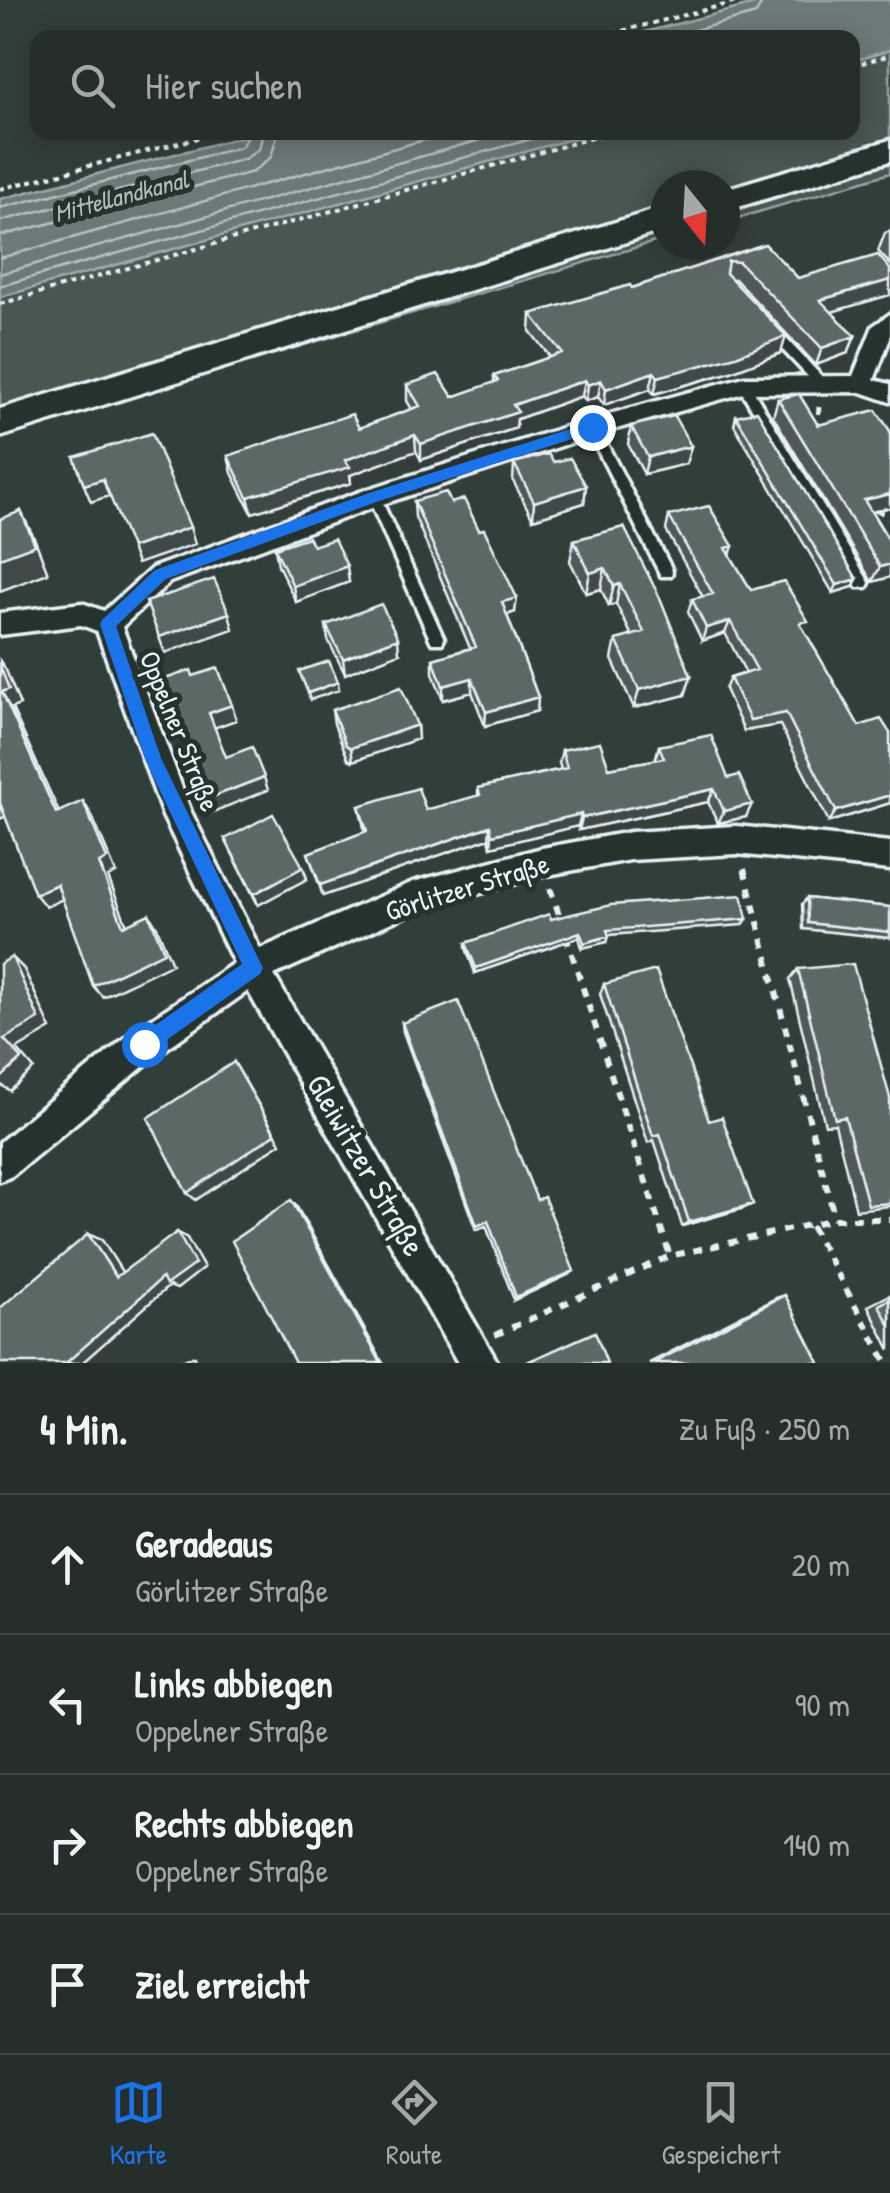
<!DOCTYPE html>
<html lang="de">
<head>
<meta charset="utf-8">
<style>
  :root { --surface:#262e2b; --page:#323a37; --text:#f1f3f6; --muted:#a4a8a9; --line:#424a47; --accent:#1a73e8 }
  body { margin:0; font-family:"Patrick Hand",sans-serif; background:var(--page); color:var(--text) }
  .compass { position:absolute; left:650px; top:170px; width:90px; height:90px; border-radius:50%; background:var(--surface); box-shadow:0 5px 25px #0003; rotate:162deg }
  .stop { position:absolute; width:30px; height:30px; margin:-22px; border:8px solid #1a73e8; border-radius:50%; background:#fff }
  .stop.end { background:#1a73e8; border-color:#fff; box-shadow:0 2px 10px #0008 }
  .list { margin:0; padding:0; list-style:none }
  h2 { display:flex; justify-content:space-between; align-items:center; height:130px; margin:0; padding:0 40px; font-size:42px }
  h2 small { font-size:32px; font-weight:400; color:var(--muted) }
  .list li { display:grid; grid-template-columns:65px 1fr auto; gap:30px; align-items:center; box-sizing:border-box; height:140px; padding:0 40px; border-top:2px solid var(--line) }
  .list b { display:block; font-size:38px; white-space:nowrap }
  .list p { margin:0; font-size:32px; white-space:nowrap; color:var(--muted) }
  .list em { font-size:32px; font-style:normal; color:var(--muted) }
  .icon { flex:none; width:55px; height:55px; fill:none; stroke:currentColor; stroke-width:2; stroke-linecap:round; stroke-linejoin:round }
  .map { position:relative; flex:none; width:890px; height:1363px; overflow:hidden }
  .search { position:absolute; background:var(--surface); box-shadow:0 5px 25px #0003; left:30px; right:30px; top:30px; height:110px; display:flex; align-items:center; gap:25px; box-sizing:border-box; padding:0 35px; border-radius:20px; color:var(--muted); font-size:38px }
  .sheet { height:690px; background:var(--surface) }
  nav { display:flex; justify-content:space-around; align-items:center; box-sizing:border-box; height:140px; border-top:2px solid var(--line); background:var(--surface); font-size:28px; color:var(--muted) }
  nav a { display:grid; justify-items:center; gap:5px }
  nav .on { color:var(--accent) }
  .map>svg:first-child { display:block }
  .green { fill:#495651; stroke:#98a4a4; stroke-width:2.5 }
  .water { fill:#6d7978; stroke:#9ea9ab; stroke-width:2.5 }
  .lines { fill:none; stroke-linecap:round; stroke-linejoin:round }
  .shore { stroke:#b7c1c5; stroke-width:2.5 }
  .service-casing { stroke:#e8f1f8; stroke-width:7 }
  .minor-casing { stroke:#e8f1f8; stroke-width:7 }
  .primary-casing { stroke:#e8f1f8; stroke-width:7 }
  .path-far2 { stroke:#e8f1f8; stroke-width:4; stroke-dasharray:5 5; stroke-linecap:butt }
  .path-far1 { stroke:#e8f1f8; stroke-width:5; stroke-dasharray:8 8; stroke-linecap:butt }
  .path { stroke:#e8f1f8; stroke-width:6; stroke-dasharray:9 9; stroke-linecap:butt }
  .service { fill:#26332d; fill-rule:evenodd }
  .minor { fill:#26332d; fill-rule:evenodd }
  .primary { fill:#26332d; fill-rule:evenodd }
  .wall { fill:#4f5957; stroke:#e8f1f8; stroke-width:2.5 }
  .shaded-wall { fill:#404947; stroke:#e8f1f8; stroke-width:2.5 }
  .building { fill:#5c6865; stroke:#e8f1f8; stroke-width:2.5 }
  .route { fill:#1a73e8 }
  .labels { text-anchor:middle; stroke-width:10; stroke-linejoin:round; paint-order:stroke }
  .far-water-label { font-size:25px; font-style:italic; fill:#b1bbbe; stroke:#26332d }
  .street-label { font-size:28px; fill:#e8f1f8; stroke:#26332d }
  .near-street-label { font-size:32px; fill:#e8f1f8; stroke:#26332d }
</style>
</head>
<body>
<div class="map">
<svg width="890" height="1363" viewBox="0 0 890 1363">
  <rect width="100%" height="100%" fill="#323e39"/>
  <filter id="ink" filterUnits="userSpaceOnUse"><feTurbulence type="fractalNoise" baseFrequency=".01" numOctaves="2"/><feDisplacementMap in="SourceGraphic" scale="20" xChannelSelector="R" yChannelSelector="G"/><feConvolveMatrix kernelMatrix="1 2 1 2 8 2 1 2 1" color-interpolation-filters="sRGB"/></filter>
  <g filter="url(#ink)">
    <path class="green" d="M890,50V173L725,222V185H665V239L52,419L0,412V297L593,133L852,132L853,61Z"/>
    <path class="water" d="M770,0H890V50L853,61L852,38L625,37Z
      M257,133V132L593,133L0,297V199Z"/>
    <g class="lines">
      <path class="shore" d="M665,38L756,14L763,0
        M0,208L241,147L250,132
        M0,221L245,159L259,149L263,132
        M0,236L253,172L271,157L278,132
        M0,258L453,132
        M0,274L509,132
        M0,286L556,132"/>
      <g class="service-casing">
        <path id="service" d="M771,326L775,327L826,381V387H818L767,333L765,330Z
          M744,381L748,382L867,579L869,583L867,587H857L738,385Z
          M592,423L598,427L671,568L672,572L671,576H661L586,427Z
          M374,492L380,497L444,639L442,643H432L430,639L368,497Z"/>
      </g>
      <g class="minor-casing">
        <path id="minor" d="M890,314V338L874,380L890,384V402L861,392L744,393L595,435L383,504L170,582L122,627L191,812L260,949L413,882L542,848L630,832L736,826L890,842V870L736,854L630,860L542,876L416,911L274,975L498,1363H458L248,991L156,1056L12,1176L0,1181V1142L132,1032L234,963L163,816L97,631L81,625L0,635V613L82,603L104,611L152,568L365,490L584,421L744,377L853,376L873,326Z"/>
      </g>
      <g class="primary-casing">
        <path id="primary" d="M890,140V161L725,211V189Z
          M665,207V230L0,437V409Z"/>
      </g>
      <path class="path-far2" d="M594,38L744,0
        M852,66L890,55
        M0,189L221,132
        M0,304L613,132"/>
      <path class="path-far1" d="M817,430L819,407
        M876,509L890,518"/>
      <path class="path" d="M744,869L835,1219
        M550,888L561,920
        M566,936L670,1256
        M811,1226L887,1363
        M495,1335L670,1256L835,1219H890"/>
      <use href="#service" class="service"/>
      <use href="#minor" class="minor"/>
      <use href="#primary" class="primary"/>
    </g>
    <path class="wall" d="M890,231V264L878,251L885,233Z
      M765,244L855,336L848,353L816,365L735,279H731L781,353L731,372L654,394L650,389L604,405L598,397L586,401L582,396L517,419L516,428L421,460L416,451L350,475L351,483L252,513L232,473L228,456L359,428L412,409L407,401V385L453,397L494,383V376L550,357L530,331L531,314L632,288Z
      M778,399L818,425L890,431V507L872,512L890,542V577L872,582L773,416Z
      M736,416L857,579L853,587L833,593L734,425Z
      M631,426L691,446L686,464L644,474L628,444Z
      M554,462L586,486L584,503L533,519L513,481L514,463Z
      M414,501L451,503L515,612L507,615L538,697L537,711L485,726L472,692L443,700L433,673V659L470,648L415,517Z
      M669,516L733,546L730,555L751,590L804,630L859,726L890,733V803L829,822L780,725L744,731L725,689L730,678L746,673L725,633L702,641L688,612L692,599L703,597L666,530Z
      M624,527L691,676L685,695L634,708L612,659L616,640L632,636L616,604L609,606L601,589L586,593L570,561L574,540Z
      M313,546L349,582L296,602L278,565L275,548Z
      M326,625L399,653L345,674L328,640Z
      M332,710L417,725L418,739L353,761L348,759L334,724Z
      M659,746L728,778L746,817L718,823L708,802L579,830L578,826L491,847L489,838L323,896L308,853L365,832L359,806L426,810L478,796V788L561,769L559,763L562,750L609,768L655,760Z
      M225,839L303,867L307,879L258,905Z
      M807,898L890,907V938L803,929L802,904Z
      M551,919H747L743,925L609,935L607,942L582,948L579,937L475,973L466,948V943Z
      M798,969L890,1098V1206L856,1210L835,1124L825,1125L790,979Z
      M604,984L709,1121L753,1204L744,1208L682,1226L654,1140L648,1143L600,994Z
      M402,1023L537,1200L570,1274L514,1300L486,1226L476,1230L403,1032Z
      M785,1295L818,1363H649L776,1298Z
      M890,1295V1350L868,1306Z"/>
    <path class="shaded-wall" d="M890,280V295L814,317L820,300Z
      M786,336L781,353L731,372L654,394L658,377Z
      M855,336L848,353L816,365L822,348Z
      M654,372L650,389L604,405L606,389Z
      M585,380L582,396L517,419L516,428L421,460V444L513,405Z
      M601,380L598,397L586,401L588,385Z
      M415,435L416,451L350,475L351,483L252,513L248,497L345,460Z
      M691,446L686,464L644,474L648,457Z
      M103,479L109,496L91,502L84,485Z
      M586,486L584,503L533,519L534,502Z
      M890,494V507L857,516L864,500Z
      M21,511L35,540L48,573L0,591V558Z
      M190,527L195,544L137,564L131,548Z
      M890,564V577L872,582L880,567Z
      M347,566L349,582L296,602L293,586Z
      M605,568L601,589L586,593L590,573Z
      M857,579L853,587L833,593L837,585Z
      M620,584L616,604L609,606L614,586Z
      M517,598L515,612L501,617L502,602Z
      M229,613L233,629L165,653L159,637Z
      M730,621L725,633L702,641L706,628Z
      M398,638L399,653L345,674L343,659Z
      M0,661L6,670L20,705L12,708L66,828L56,813L2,692Z
      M691,676L685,695L634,708L639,690Z
      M472,678V692L443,700V686Z
      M338,682L339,690L310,700L308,693Z
      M538,697L537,711L485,726L486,712Z
      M232,705L236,720L214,728L209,713Z
      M179,723L185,737L177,740L171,726Z
      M417,725L418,739L353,761L351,748Z
      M264,777L268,790L213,812L207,799Z
      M714,789L708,802L579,830L582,818Z
      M890,795V803L829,822L836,811Z
      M0,801L10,814L0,819Z
      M83,801L92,816L116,873L108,877L132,938L123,926L99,863Z
      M752,804L746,817L718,823L724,811Z
      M581,814L578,826L491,847L492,835Z
      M490,826L489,838L323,896L320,885Z
      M303,867L307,879L258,905L254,894Z
      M57,884L67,897L46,907L35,894Z
      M149,914L157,927L172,964L103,997L93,986Z
      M580,932L579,937L475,973L476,968Z
      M609,936L607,942L582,948L584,943Z
      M12,957L24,969L51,1029L17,1049L34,1069L10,1091L0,1084V1079Z
      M234,1062L281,1143L196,1200L187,1193Z
      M291,1200L297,1207L383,1363H381Z
      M753,1204L744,1208L682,1226L689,1222Z
      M177,1232L187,1238L204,1268L177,1289L169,1286L82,1363H66Z
      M88,1234L102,1240L128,1281L116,1277Z
      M574,1271L570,1274L514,1300L516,1297Z"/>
    <path class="building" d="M765,244L798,278L878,255L890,269V280L820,300L855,336L822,348L739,262L728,261L726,273L786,336L736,356L658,377L654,372L606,389L601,380L588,385L585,380L513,405L518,412L421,444L415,435L345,460L350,467L248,497L228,456L352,414L359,428L420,406L407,385L438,374L453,397L498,381L494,376L562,353L531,314L630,285L632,288Z
      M799,394L818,425L876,410L890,431V494L864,500L890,542V564L880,567L778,399Z
      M757,411L857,579L837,585L736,416Z
      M674,416L691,446L648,457L631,426Z
      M152,433L190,527L131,548L103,479L84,485L74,457Z
      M548,454L554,462L570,458L586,486L534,502L514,463Z
      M446,492L451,503L464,499L479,530L484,529L517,598L502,602L538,697L486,712L472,678L443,686L433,659L476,647L414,501Z
      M709,506L733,546L726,548L751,590L784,581L808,621L800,623L859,726L881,719L890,733V795L836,811L786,713L750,720L730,678L757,670L730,621L706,628L692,599L713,594L669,516Z
      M21,511L35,545L0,558V519Z
      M624,527L661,600L691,676L639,690L616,640L644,632L620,584L614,586L605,568L590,573L574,540Z
      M308,537L313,546L334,539L347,566L293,586L275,548Z
      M214,579L229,613L159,637L146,602Z
      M381,604L398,638L343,659L326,625Z
      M329,661L338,682L308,693L299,671Z
      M0,666L9,689L2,692L56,813L83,801L107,859L99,863L123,926L149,914L164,952L93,986L57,884L35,894L0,803Z
      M218,668L232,705L209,713L226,757L252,747L264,777L207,799L179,723L171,726L156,682L191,670L193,676Z
      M401,687L417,725L351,748L346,745L332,710Z
      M711,735L728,778L739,775L752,804L724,811L714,789L582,818L581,814L492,835L490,826L320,885L308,853L367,831L359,806L418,788L426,810L480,795L478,788L567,768L562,750L600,742L609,768L664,758L659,746Z
      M273,814L303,867L254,894L225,839Z
      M742,895L747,919L607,930L609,936L584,943L580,932L476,968L466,943L549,914L551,919L611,905Z
      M807,898L890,907V932L808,923Z
      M12,957L39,1019L4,1039L22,1059L0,1079V964Z
      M853,964L890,1098V1203L868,1205L845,1117L835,1119L798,969Z
      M656,970L709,1121L722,1117L753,1204L689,1222L660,1134L653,1136L604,984Z
      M458,1001L537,1200L544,1197L574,1271L516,1297L488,1221L477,1226L402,1023Z
      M234,1062L275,1134L187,1193L148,1118Z
      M291,1200L381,1363H295L232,1241Z
      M177,1232L195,1264L166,1285L162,1278L66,1363H0V1308L88,1234L116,1277Z
      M785,1295L819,1362L818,1363H654Z
      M890,1299V1326L879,1305Z
      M595,1332L607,1363H525Z
      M195,1356L196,1363H170Z"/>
  </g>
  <path class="route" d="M592,422L599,427L597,431L379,501L166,579L116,626L161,758L263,968L260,974L151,1051H137V1038L242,964L145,759L100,624L102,620L155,570L369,493Z"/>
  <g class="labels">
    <g class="far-water-label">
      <text transform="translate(121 196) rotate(-15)" y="9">Mittellandkanal</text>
    </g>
    <g class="street-label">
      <text transform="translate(180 731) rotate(68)" y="10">Oppelner Straße</text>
      <text transform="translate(467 887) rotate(-17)" y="10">Görlitzer Straße</text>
    </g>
    <g class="near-street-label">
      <text transform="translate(366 1165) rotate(60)" y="11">Gleiwitzer Straße</text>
    </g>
  </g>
</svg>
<svg class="compass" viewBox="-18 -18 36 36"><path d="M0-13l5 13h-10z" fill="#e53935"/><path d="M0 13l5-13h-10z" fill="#a4a8a9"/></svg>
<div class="stop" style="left:144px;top:1044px"></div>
<div class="stop end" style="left:592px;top:427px"></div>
<div class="search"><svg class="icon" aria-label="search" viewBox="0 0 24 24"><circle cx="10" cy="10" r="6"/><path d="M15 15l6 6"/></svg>Hier suchen</div>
</div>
<section class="sheet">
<h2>4 Min.<small>Zu Fuß · 250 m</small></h2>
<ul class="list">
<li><svg class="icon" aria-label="ahead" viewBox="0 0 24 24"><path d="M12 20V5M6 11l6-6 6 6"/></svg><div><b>Geradeaus</b><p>Görlitzer Straße</p></div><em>20 m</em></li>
<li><svg class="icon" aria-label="left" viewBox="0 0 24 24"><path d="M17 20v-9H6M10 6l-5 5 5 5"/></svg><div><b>Links abbiegen</b><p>Oppelner Straße</p></div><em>90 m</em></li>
<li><svg class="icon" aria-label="right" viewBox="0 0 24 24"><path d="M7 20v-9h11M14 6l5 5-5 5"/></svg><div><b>Rechts abbiegen</b><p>Oppelner Straße</p></div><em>140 m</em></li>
<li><svg class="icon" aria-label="arrive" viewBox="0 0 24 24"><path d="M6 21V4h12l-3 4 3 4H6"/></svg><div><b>Ziel erreicht</b></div></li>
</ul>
</section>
<nav>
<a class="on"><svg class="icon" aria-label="map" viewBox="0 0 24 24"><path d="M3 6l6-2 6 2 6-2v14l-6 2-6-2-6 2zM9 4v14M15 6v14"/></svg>Karte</a>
<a><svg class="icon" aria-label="directions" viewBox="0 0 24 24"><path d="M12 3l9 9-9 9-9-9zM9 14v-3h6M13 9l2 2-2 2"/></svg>Route</a>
<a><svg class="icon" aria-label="saved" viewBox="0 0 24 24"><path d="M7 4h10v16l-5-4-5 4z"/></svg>Gespeichert</a>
</nav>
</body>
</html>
